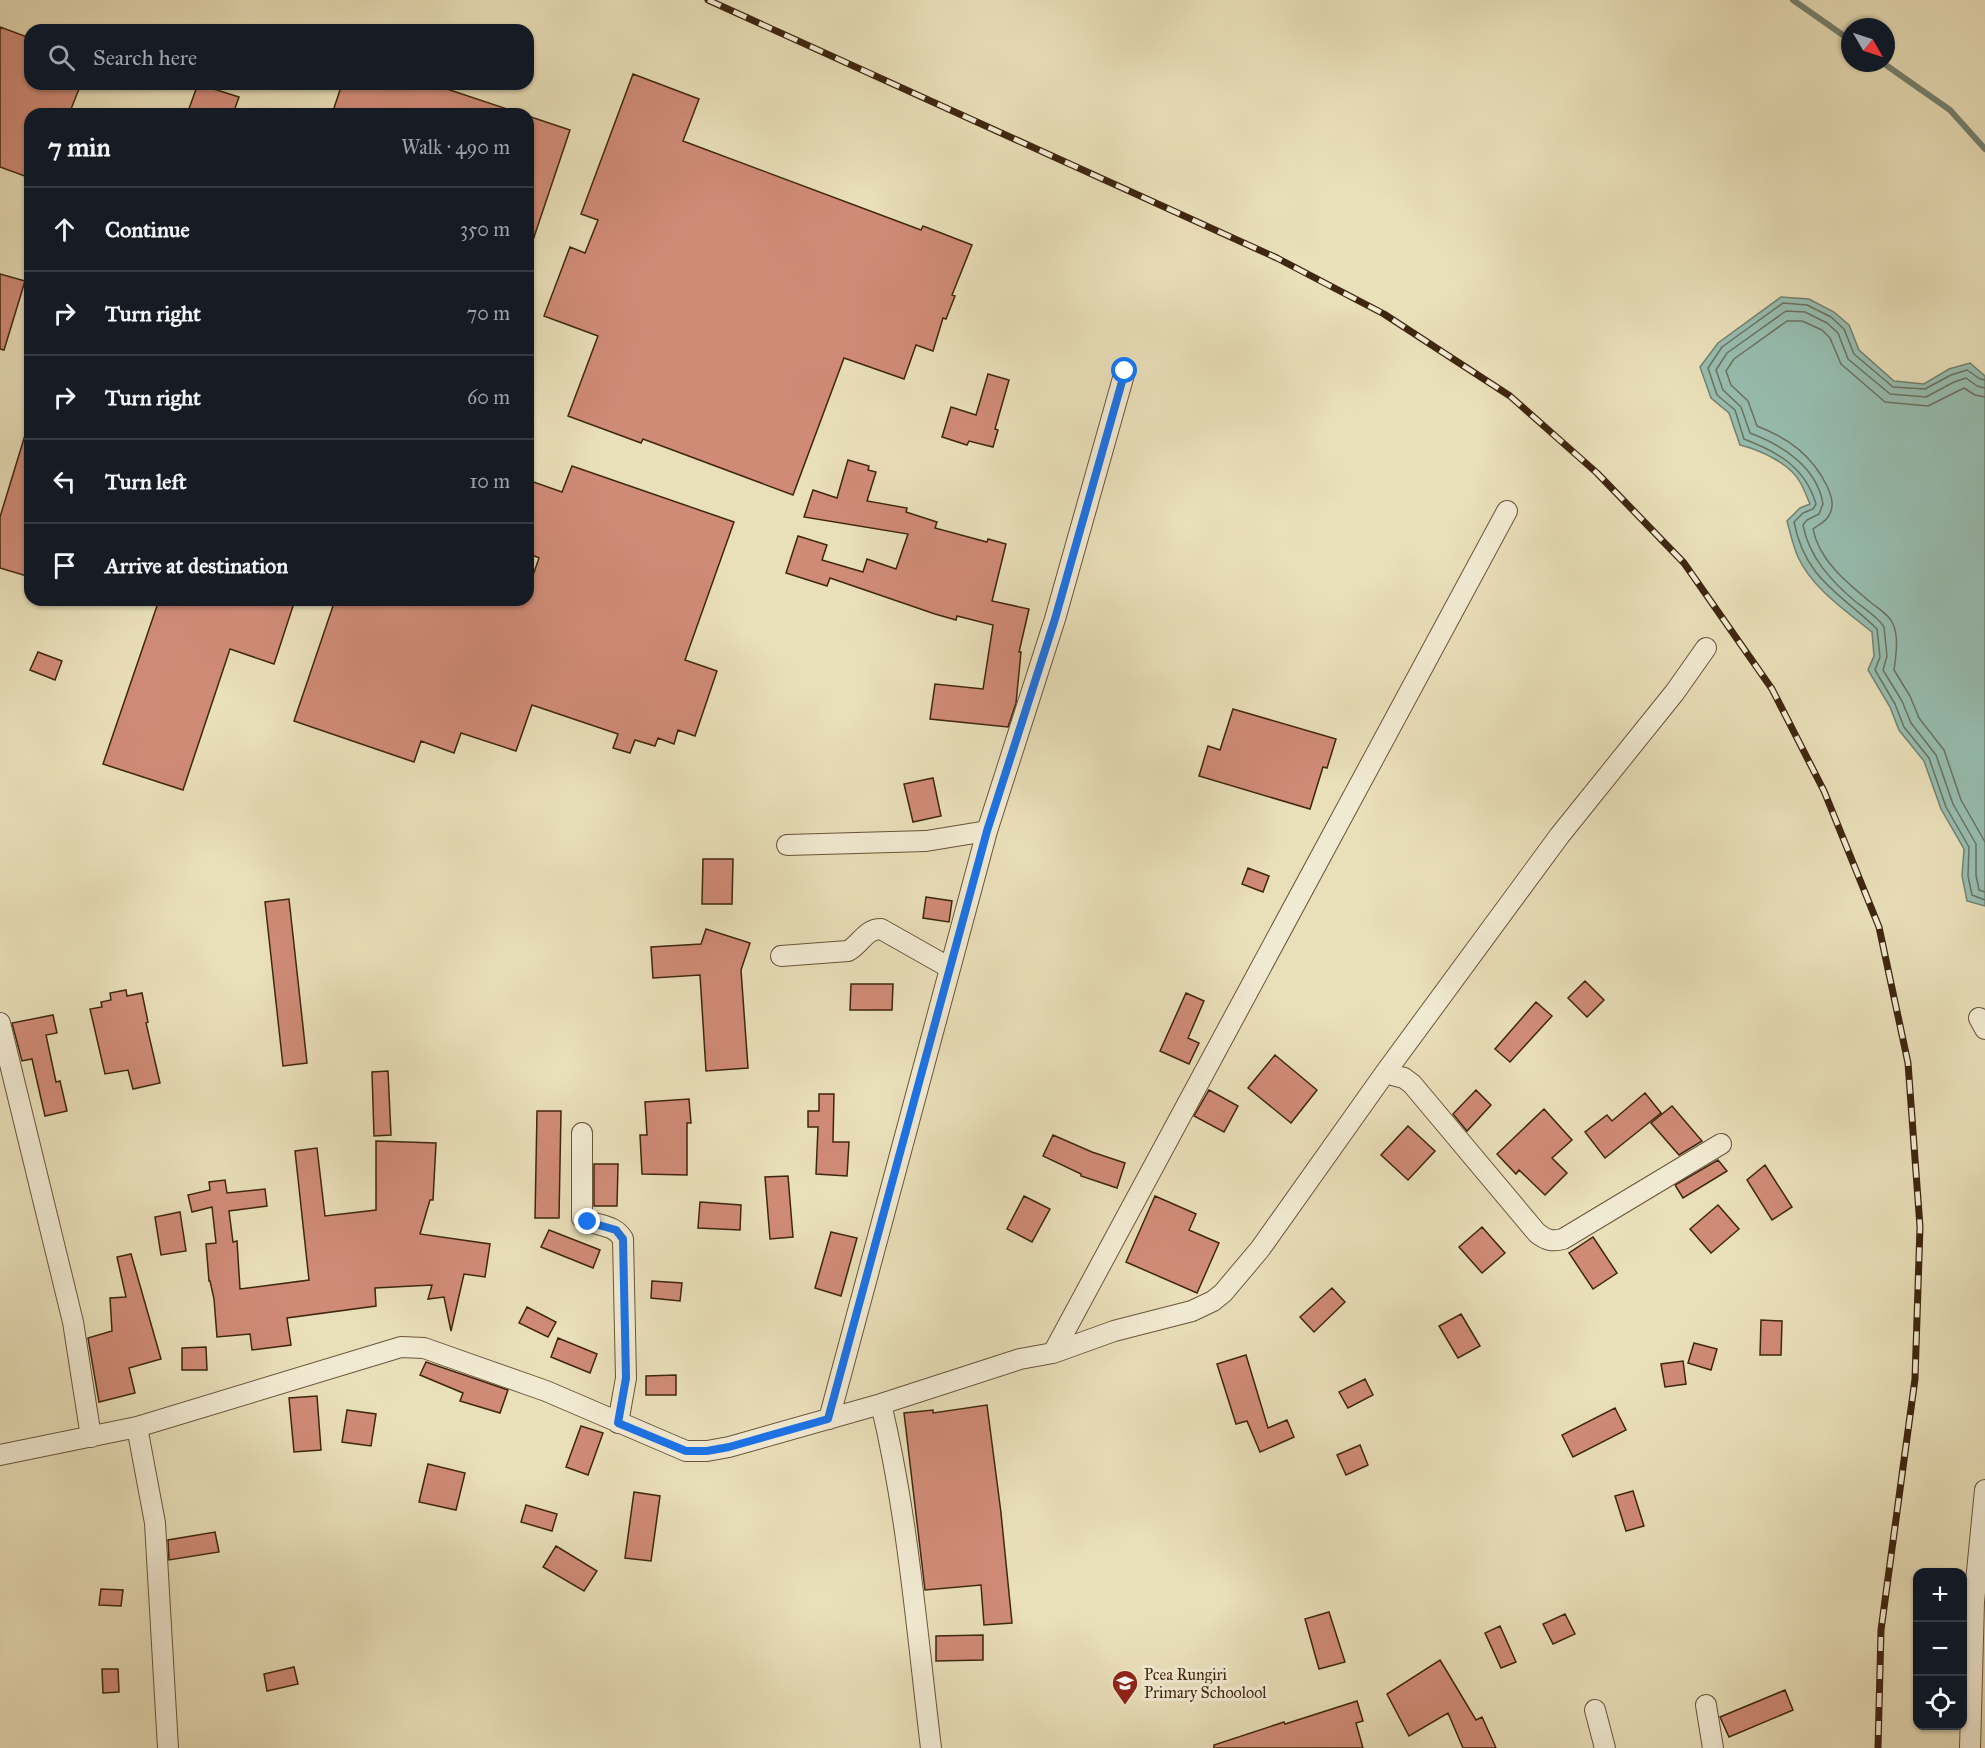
<!DOCTYPE html>
<html lang="en">
<head>
<meta charset="utf-8">
<style>
  :root { --surface:#171b24; --page:#242831; --text:#f1f3f6; --muted:#9ea1a6; --line:#363941 }
  body { margin:0; font-family:"IM FELL Great Primer",serif; background:var(--page); color:var(--text) }
  .controls { position:absolute; right:18px; bottom:18px; display:grid; overflow:hidden; border-radius:12px; box-shadow:0 2px 4px #0004 }
  .controls button { width:54px; height:54px; display:grid; place-items:center; padding:0; border:0; border-bottom:2px solid var(--line); background:var(--surface); color:var(--text); font:30px sans-serif }
  .compass { position:absolute; left:1841px; top:18px; width:54px; height:54px; border-radius:50%; background:var(--surface); box-shadow:0 2px 4px #0004; rotate:129deg }
  .stop { position:absolute; width:18px; height:18px; margin:-14px; border:4px solid #1a73e8; border-radius:50%; background:#fff }
  .stop.end { background:#1a73e8; border-color:#fff; box-shadow:0 2px 6px #0008 }
  .list { margin:0; padding:0; list-style:none }
  h2 { display:flex; justify-content:space-between; align-items:center; height:78px; margin:0; padding:0 24px; font-size:26px }
  h2 small { font-size:20px; font-weight:400; color:var(--muted) }
  .list li { display:grid; grid-template-columns:39px 1fr auto; gap:18px; align-items:center; box-sizing:border-box; height:84px; padding:0 24px; border-top:2px solid var(--line) }
  .list b { display:block; font-size:22px; white-space:nowrap }
  .list em { font-size:20px; font-style:normal; color:var(--muted) }
  .icon { flex:none; width:33px; height:33px; fill:none; stroke:currentColor; stroke-width:2; stroke-linecap:round; stroke-linejoin:round }
  .map { position:relative; flex:none; width:1985px; height:1748px; overflow:hidden }
  .search { position:absolute; background:var(--surface); box-shadow:0 2px 4px #0004; left:24px; top:24px; width:510px; height:66px; display:flex; align-items:center; gap:15px; box-sizing:border-box; padding:0 21px; border-radius:18px; color:var(--muted); font-size:22px }
  .panel { position:absolute; background:var(--surface); box-shadow:0 2px 4px #0004; left:24px; top:108px; width:510px; height:498px; border-radius:18px }
  .map>svg:first-child { display:block }
  .water { fill:#97bdb0; stroke:#748170; stroke-width:1.5 }
  .lines { fill:none; stroke-linecap:round; stroke-linejoin:round }
  .shore { stroke:#6b7260; stroke-width:1.5 }
  .stream { stroke:#748170; stroke-width:6 }
  .building { fill:#d08b77; stroke:#3f260f; stroke-width:1.5 }
  .street-casing { stroke:#6a543a; stroke-width:22 }
  .street { stroke:#f1ead2; stroke-width:20 }
  .rail-casing { stroke:#3f260f; stroke-width:7 }
  .rail { stroke:#f1ead2; stroke-width:4.5; stroke-dasharray:14; stroke-linecap:butt }
  .route { stroke:#1a73e8; stroke-width:8 }
  .labels { text-anchor:middle; stroke-width:6; stroke-linejoin:round; paint-order:stroke }
  .poi-label { font-size:16px; fill:#3f260f; stroke:#f1ead2; text-anchor:start }
</style>
</head>
<body>
<div class="map">
<svg width="1985" height="1748" viewBox="0 0 1985 1748">
  <rect width="100%" height="100%" fill="#e9dfb9"/>
  <filter id="stains"><feTurbulence type="fractalNoise" baseFrequency=".00333" numOctaves="4"/><feColorMatrix values="0 0 0 0 .2 0 0 0 0 .09 0 0 0 0 .02 0 0 0 .5 -.17"/></filter>
  <radialGradient id="worn" r=".72"><stop offset=".6" stop-color="#630" stop-opacity="0"/><stop offset="1" stop-color="#630" stop-opacity=".3"/></radialGradient>
  <path class="water" d="M1781,297L1809,299L1834,312L1849,325L1859,350L1894,381L1924,384L1949,369L1970,363L1985,376V906L1967,901L1962,876L1964,849L1941,809L1924,761L1899,730L1890,707L1868,670L1874,656L1872,632C1846,611 1812,588 1798,557C1793,546 1790,532 1787,521L1800,508L1810,504C1807,497 1804,489 1800,482C1789,463 1760,450 1740,445L1729,413L1711,398L1700,367L1718,343Z"/>
  <g class="lines">
    <path class="shore" d="M1985,380L1980,379L1967,370L1951,375L1925,389L1893,387L1854,354L1844,329L1831,317L1807,305L1783,303L1722,347L1708,368L1717,395L1735,410L1744,439C1778,452 1805,467 1816,504L1813,509L1803,513L1794,522C1805,579 1840,593 1877,629L1880,657L1875,670L1895,704L1904,727L1929,758L1946,807L1969,847L1968,876L1972,895L1985,900
      M1985,388L1977,386L1966,378L1954,382L1926,397L1890,394L1848,359L1838,333L1827,323L1805,312L1786,311L1727,353L1716,370L1723,390L1741,407L1750,433C1782,445 1817,467 1823,504L1819,514L1807,520L1803,525C1809,557 1831,581 1856,602C1865,609 1878,617 1884,627L1887,656L1883,670L1902,701L1911,723L1936,755L1953,804L1976,844V875L1979,890L1985,892
      M1985,397L1975,395L1964,388L1928,406L1885,402L1841,364L1830,338L1822,330L1802,321H1787L1734,359L1726,371L1731,385L1748,401L1757,426C1788,438 1812,455 1827,486C1832,497 1835,507 1828,517C1824,523 1818,525 1813,529C1819,560 1846,582 1869,601C1877,608 1889,614 1893,624C1899,637 1896,656 1894,670L1910,696L1919,718L1944,750L1961,800L1985,842"/>
    <path class="stream" d="M1793,0L1850,40
      M1883,63L1950,110L1985,149"/>
  </g>
  <path class="building" d="M0,27L30,38V84H81L69,114H30V178L0,167Z
    M633,74L699,99L683,141L921,230L923,226L972,245L952,295L955,296L946,319L943,318L933,351L916,345L904,379L844,358L793,495L643,439L641,443L568,416L598,336L544,316L570,247L585,253L598,220L581,214Z
    M198,84L239,97L233,114H187Z
    M342,84H432L513,111L512,114H332Z
    M528,116L570,130L531,246L528,245Z
    M0,274L25,281L4,350L0,349Z
    M988,374L1009,380L995,429L998,430L993,447L969,441L967,445L942,437L951,407L976,415Z
    M26,432L30,433V577L0,568V517Z
    M848,460L869,466L868,470L876,472L867,501L907,508L906,512L937,522L935,528L987,542L988,539L1006,544L992,601L1029,609L1019,652H1021L1016,703L1008,727L930,719L935,684L983,689L993,625L957,616L956,620L935,614L830,578L827,586L786,573L798,536L827,545L822,560L863,572L867,559L896,569L908,534L804,517L813,490L837,498Z
    M572,466L734,522L685,660L717,671L695,736L678,730L674,744L658,738L655,746L635,740L630,753L613,748L618,734L532,705L516,751L461,733L454,753L421,741L414,762L294,721L335,600H510L523,604L525,600H528V590L539,558L528,553V480L562,492Z
    M159,600H295L274,664L230,649L183,790L103,764Z
    M38,652L62,661L55,680L30,670Z
    M1233,709L1336,739L1327,768L1323,767L1310,809L1199,776L1208,746L1220,750Z
    M933,778L941,816L913,822L904,784Z
    M703,859H733L732,904H702Z
    M1248,868L1269,876L1263,892L1242,884Z
    M926,897L952,901L949,922L923,918Z
    M289,899L307,1063L283,1066L265,902Z
    M706,929L750,943L741,970L748,1068L706,1071L700,975L653,978L651,947L701,944Z
    M1585,981L1604,1000L1587,1017L1568,998Z
    M851,984H893L892,1010H850Z
    M126,990L127,996L142,993L148,1022L146,1023L160,1083L133,1089L128,1070L105,1074L90,1009L102,1007L101,1002L111,1000L110,993Z
    M1186,993L1204,1001L1188,1038L1199,1043L1189,1064L1160,1051Z
    M1536,1002L1552,1016L1510,1062L1495,1049Z
    M53,1015L57,1033L46,1035L56,1082L60,1081L67,1111L45,1116L32,1059L22,1061L12,1023Z
    M1275,1055L1317,1090L1291,1123L1248,1088Z
    M388,1071L391,1135L374,1136L372,1072Z
    M1209,1090L1238,1106L1224,1132L1194,1116Z
    M1476,1090L1491,1105L1467,1131L1453,1114Z
    M1645,1093L1661,1113L1605,1158L1585,1132L1607,1115L1612,1121Z
    M819,1094H834L833,1142H849L847,1176L816,1174L818,1127H808V1111H819Z
    M689,1099L691,1123H687V1175L642,1174L640,1135H647L645,1102Z
    M1672,1106L1702,1141L1679,1155L1651,1123Z
    M1544,1109L1572,1140L1552,1158L1567,1173L1545,1195L1519,1170L1516,1174L1497,1154Z
    M537,1111H561L559,1218H535Z
    M1408,1126L1435,1151L1408,1180L1381,1155Z
    M1053,1135L1092,1152L1125,1163L1117,1188L1081,1176V1174L1043,1156Z
    M376,1141L436,1143L433,1200H430L420,1234L490,1244L485,1277L464,1274L451,1331L444,1297L428,1299L432,1285L375,1288L376,1306L287,1318L291,1345L252,1350L250,1334L217,1337L214,1299L210,1281H209L206,1244L216,1243L212,1207L192,1212L188,1195L210,1190L209,1182L225,1180L227,1193L265,1189L267,1206L229,1211L233,1242L237,1241L240,1289L309,1280L295,1151L317,1148L325,1216L376,1210Z
    M1718,1160L1727,1171L1683,1198L1675,1185Z
    M594,1164H618L617,1206H594Z
    M1765,1165L1792,1207L1772,1220L1747,1180Z
    M788,1176L793,1237L770,1239L765,1177Z
    M1024,1196L1050,1209L1032,1242L1007,1229Z
    M1155,1196L1196,1214L1189,1230L1219,1243L1197,1293L1126,1262Z
    M700,1202L741,1205L740,1230L698,1228Z
    M1718,1205L1739,1229L1711,1253L1690,1229Z
    M180,1212L186,1251L161,1255L155,1217Z
    M1482,1227L1505,1253L1482,1273L1459,1247Z
    M549,1230L600,1250L593,1268L541,1247Z
    M831,1232L857,1238L841,1296L815,1288Z
    M1593,1237L1617,1273L1593,1289L1569,1253Z
    M131,1254L161,1359L129,1368L135,1393L99,1402L88,1338L112,1331L110,1298L126,1297L117,1257Z
    M652,1281L682,1283L680,1301L651,1298Z
    M1332,1288L1345,1302L1314,1332L1300,1317Z
    M527,1307L556,1322L548,1337L519,1323Z
    M1461,1314L1480,1346L1458,1358L1439,1326Z
    M1761,1320L1782,1321L1781,1355H1760Z
    M558,1338L597,1354L590,1373L551,1357Z
    M1694,1343L1717,1349L1711,1370L1688,1363Z
    M206,1347L207,1370H182V1348Z
    M1246,1355L1268,1428L1287,1420L1294,1437L1260,1452L1247,1421L1236,1424L1217,1364Z
    M1683,1361L1686,1384L1665,1387L1661,1364Z
    M426,1362L508,1390L500,1413L460,1401L463,1393L420,1375Z
    M676,1375V1395H646V1376Z
    M1365,1379L1373,1395L1348,1408L1339,1392Z
    M317,1396L321,1450L294,1452L289,1398Z
    M987,1405L1001,1513L1012,1623L984,1625L981,1585L925,1590L904,1413L933,1410V1413Z
    M1615,1408L1626,1430L1573,1457L1562,1435Z
    M347,1410L376,1414L371,1446L342,1442Z
    M581,1426L603,1433L588,1475L566,1467Z
    M1360,1445L1368,1465L1346,1475L1337,1455Z
    M428,1464L465,1473L456,1510L419,1502Z
    M1633,1491L1644,1526L1626,1531L1615,1496Z
    M634,1492L660,1496L651,1561L625,1558Z
    M526,1505L557,1514L552,1531L521,1522Z
    M215,1532L219,1552L169,1560L168,1540Z
    M556,1546L597,1571L584,1591L543,1567Z
    M101,1589L123,1590L121,1606L99,1605Z
    M1329,1612L1345,1662L1319,1669L1305,1619Z
    M1565,1614L1575,1634L1553,1644L1543,1624Z
    M1500,1626L1516,1662L1501,1668L1485,1633Z
    M983,1635V1660L936,1661V1636Z
    M1440,1660L1476,1720L1482,1717L1496,1748H1463L1448,1713L1409,1736L1387,1694Z
    M294,1667L298,1684L267,1691L264,1674Z
    M102,1669H118L119,1692L103,1693Z
    M1785,1690L1793,1710L1729,1737L1720,1717Z
    M1357,1701L1363,1721L1356,1723L1363,1748H1214V1745L1284,1722L1285,1724Z"/>
  <g class="lines">
    <g class="street-casing">
      <path id="street" d="M787,845L926,841L987,831
        M781,956L848,951C861,944 865,929 881,929L950,968
        M1979,1018L1985,1029
        M0,1023L73,1322L91,1437
        M1385,1073L1404,1078L1412,1084L1537,1233C1546,1240 1552,1242 1563,1239L1721,1144
        M582,1133V1218C596,1227 614,1223 623,1239L626,1378L618,1423
        M1053,1353L1507,511
        M881,1404C908,1516 917,1633 931,1748
        M829,1419L987,831L1055,619L1125,371
        M137,1427L155,1523L168,1748
        M0,1455L137,1427L401,1347L424,1348L546,1391L686,1451H707L729,1447L881,1404L1020,1359L1053,1353L1114,1331L1192,1311L1213,1301L1223,1293L1260,1249L1385,1073L1560,835L1675,692L1706,648
        M1706,1705L1713,1748
        M1595,1710L1605,1748
        M1970,1748L1974,1602L1985,1490"/>
    </g>
    <use href="#street" class="street"/>
    <g class="rail-casing">
      <path id="rail" d="M708,0L1277,258L1384,314L1510,396L1597,473L1684,563L1772,689L1824,791L1879,927L1908,1063L1920,1227L1915,1379L1881,1630L1878,1748"/>
    </g>
    <use href="#rail" class="rail"/>
  </g>
  <g class="lines">
    <path class="route" d="M588,1222L616,1230L623,1239L626,1378L618,1423L686,1451H707L729,1447L828,1419L987,831L1055,619L1125,371"/>
  </g>
  <defs>
    <g id="school-pin" transform="scale(1.35)"><path d="M0 17L-7.5 6A9.5 9.5 0 1 1 7.5 6Z" fill="#8f2418" stroke="#f1ead2"/><path d="M0-5L7-2L0 1L-7-2ZM-4 1L0 2.5L4 1V4Q0 6-4 4Z" fill="#fff"/></g>
  </defs>
  <g fill-rule="evenodd">
    <use href="#school-pin" x="1125" y="1683"/>
  </g>
  <g class="labels">
    <g class="poi-label">
      <text x="1144" y="1680">Pcea Rungiri<tspan x="1144" dy="18">Primary Schoolool</tspan></text>
    </g>
  </g>
  <rect width="100%" height="100%" filter="url(#stains)"/>
  <rect width="100%" height="100%" fill="url(#worn)"/>
</svg>
<div class="controls">
<button>+</button>
<button>−</button>
<button><svg class="icon" aria-label="locate" viewBox="0 0 24 24"><circle cx="12" cy="12" r="6"/><path d="M12 2v4M12 18v4M2 12h4M18 12h4"/></svg></button>
</div>
<svg class="compass" viewBox="-18 -18 36 36"><path d="M0-13l5 13h-10z" fill="#e53935"/><path d="M0 13l5-13h-10z" fill="#9ea1a6"/></svg>
<div class="stop" style="left:1125px;top:371px"></div>
<div class="stop end" style="left:588px;top:1222px"></div>
<div class="search"><svg class="icon" aria-label="search" viewBox="0 0 24 24"><circle cx="10" cy="10" r="6"/><path d="M15 15l6 6"/></svg>Search here</div>
<section class="panel">
<h2>7 min<small>Walk · 490 m</small></h2>
<ul class="list">
<li><svg class="icon" aria-label="ahead" viewBox="0 0 24 24"><path d="M12 20V5M6 11l6-6 6 6"/></svg><div><b>Continue</b></div><em>350 m</em></li>
<li><svg class="icon" aria-label="right" viewBox="0 0 24 24"><path d="M7 20v-9h11M14 6l5 5-5 5"/></svg><div><b>Turn right</b></div><em>70 m</em></li>
<li><svg class="icon" aria-label="right" viewBox="0 0 24 24"><path d="M7 20v-9h11M14 6l5 5-5 5"/></svg><div><b>Turn right</b></div><em>60 m</em></li>
<li><svg class="icon" aria-label="left" viewBox="0 0 24 24"><path d="M17 20v-9H6M10 6l-5 5 5 5"/></svg><div><b>Turn left</b></div><em>10 m</em></li>
<li><svg class="icon" aria-label="arrive" viewBox="0 0 24 24"><path d="M6 21V4h12l-3 4 3 4H6"/></svg><div><b>Arrive at destination</b></div></li>
</ul>
</section>
</div>
</body>
</html>
